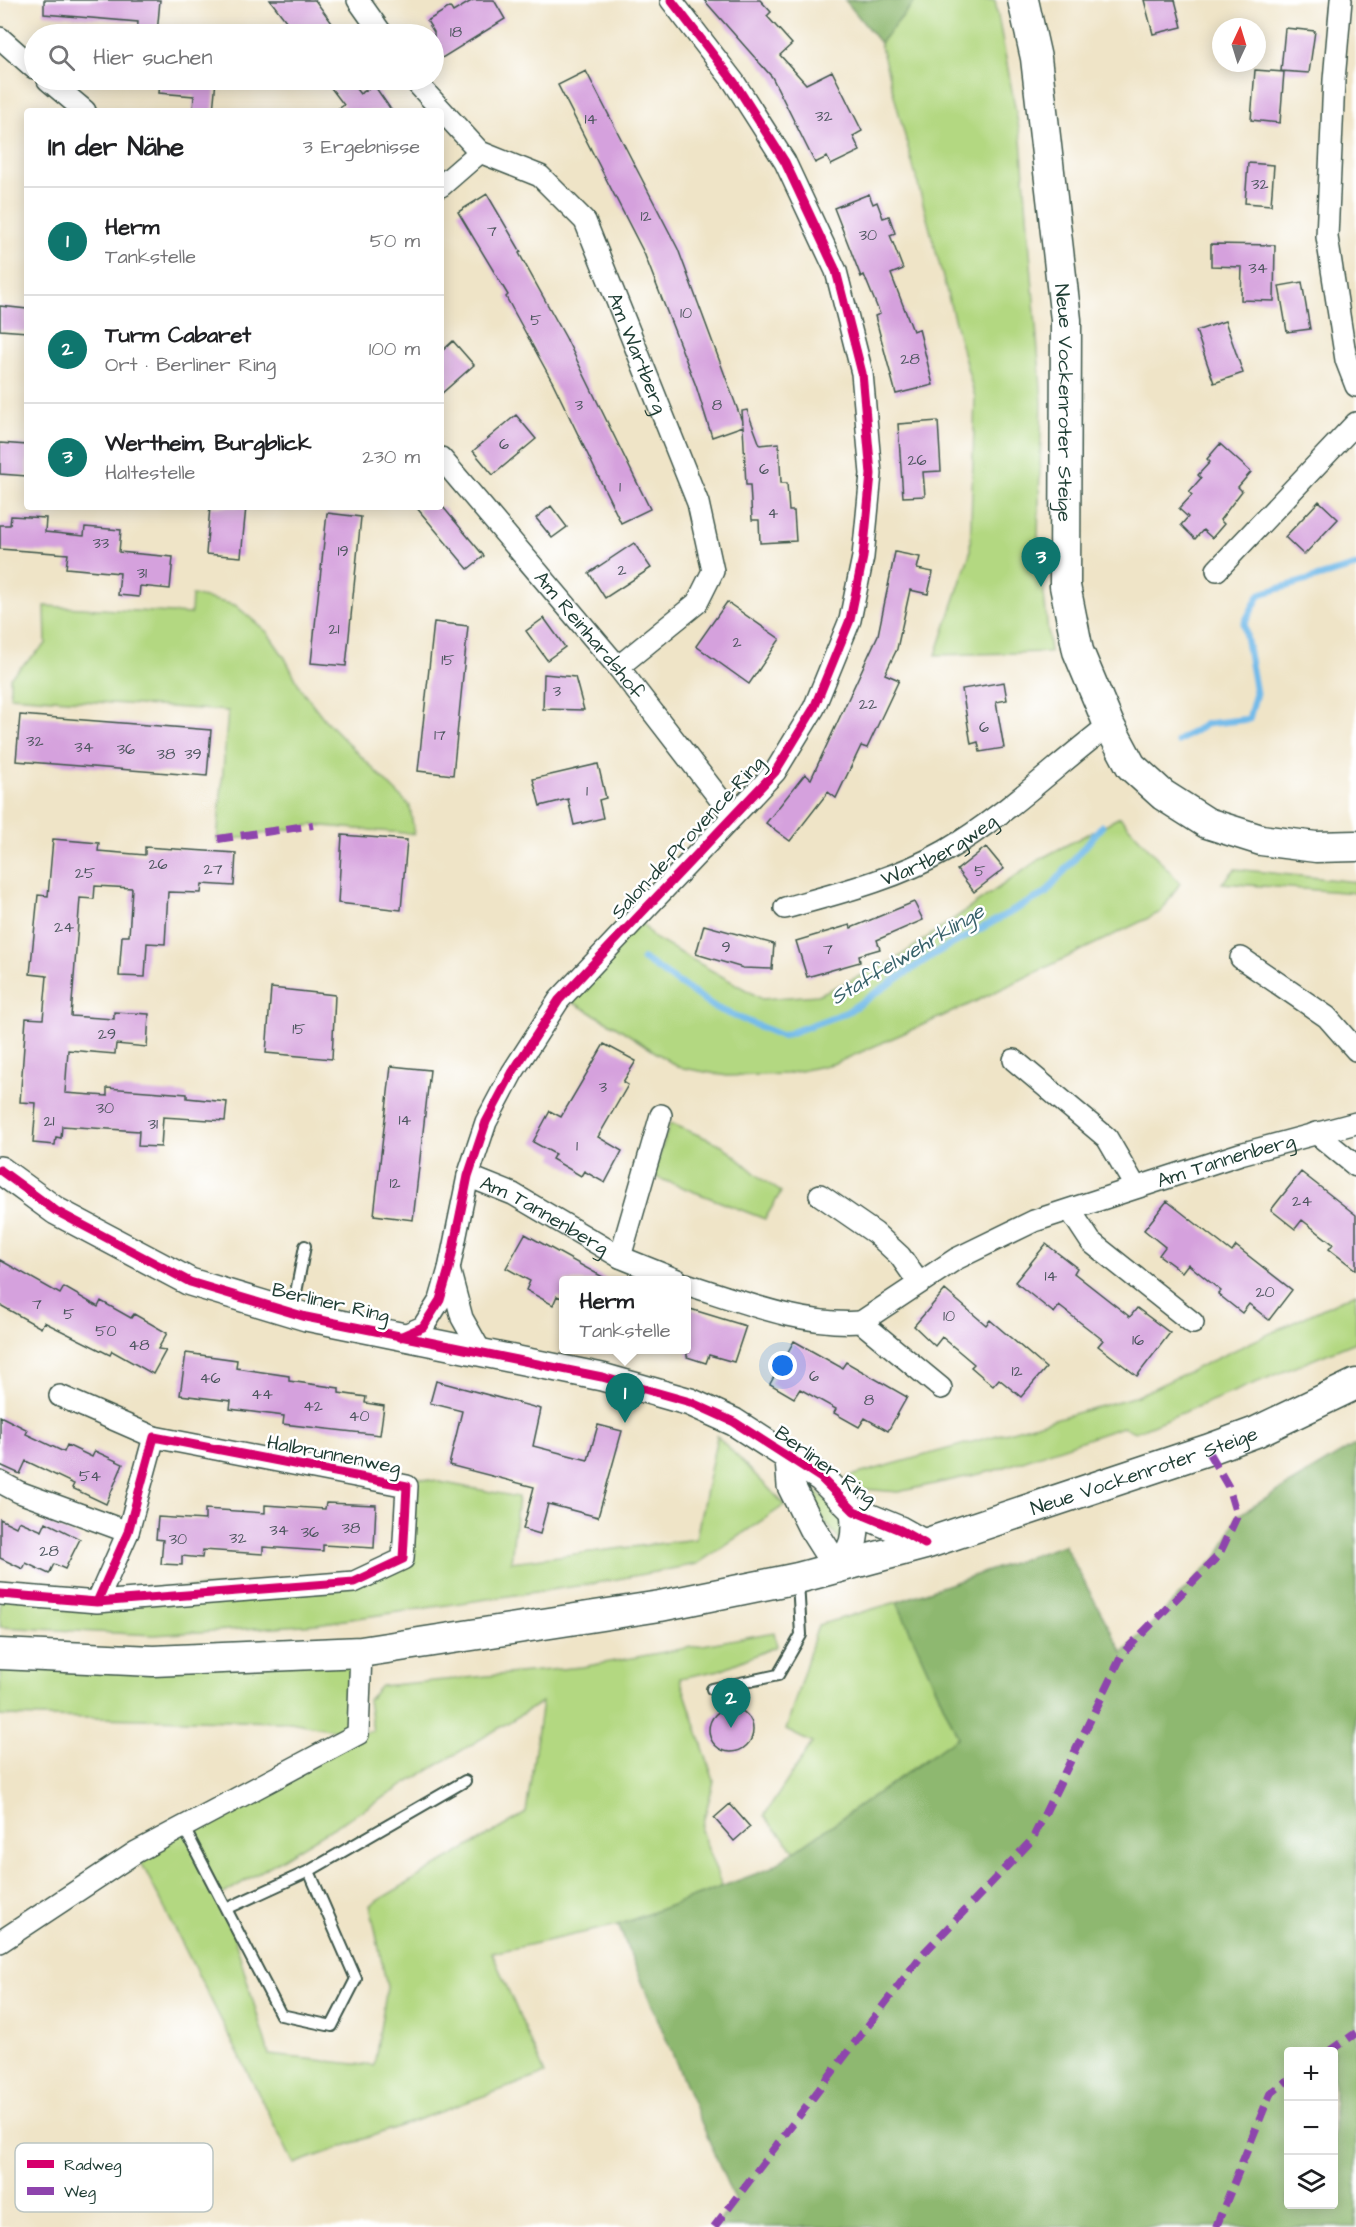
<!DOCTYPE html>
<html lang="de">
<head>
<meta charset="utf-8">
<style>
  :root { --surface:#fff; --page:#f2f2f2; --text:#202124; --muted:#757577; --line:#e0e0e0; --accent:#0f766e }
  body { margin:0; font-family:"Architects Daughter",sans-serif; background:var(--page); color:var(--text) }
  .controls { position:absolute; right:18px; bottom:18px; display:grid; overflow:hidden; border-radius:6px; box-shadow:0 3px 15px #0003 }
  .controls button { width:54px; height:54px; display:grid; place-items:center; padding:0; border:0; border-bottom:2px solid var(--line); background:var(--surface); color:var(--text); font:30px sans-serif }
  .compass { position:absolute; left:1212px; top:18px; width:54px; height:54px; border-radius:50%; background:var(--surface); box-shadow:0 3px 15px #0003; rotate:4deg }
  .you { position:absolute; left:783px; top:1366px; width:21px; height:21px; margin:-15px; border:4px solid #fff; border-radius:50%; background:#1a73e8; box-shadow:0 0 0 9px #1a73e833 }
  .badge { display:grid; place-items:center; width:39px; height:39px; border-radius:50%; background:var(--accent); color:#fff; font-size:20px; font-weight:700 }
  .pin { position:absolute; translate:-50% -50px; filter:drop-shadow(0 2px 3px #0008) }
  .pin::after { content:''; position:absolute; top:32px; width:21px; height:18px; background:inherit; clip-path:polygon(0 0,100% 0,50% 100%) }
  .popup { position:absolute; left:559px; top:1276px; width:132px; height:78px; box-sizing:border-box; display:grid; place-content:center; border-radius:6px; background:var(--surface); filter:drop-shadow(0 2px 4px #0005); font-size:20px; white-space:nowrap; color:var(--muted) }
  .popup b { font-size:22px; color:var(--text) }
  .popup::after { content:''; position:absolute; left:50%; top:100%; margin-left:-12px; border:12px solid transparent; border-top-color:var(--surface) }
  .list { margin:0; padding:0; list-style:none }
  h2 { display:flex; justify-content:space-between; align-items:center; height:78px; margin:0; padding:0 24px; font-size:26px }
  h2 small { font-size:20px; font-weight:400; color:var(--muted) }
  .list li { display:grid; grid-template-columns:39px 1fr auto; gap:18px; align-items:center; box-sizing:border-box; height:108px; padding:0 24px; border-top:2px solid var(--line) }
  .list b { display:block; font-size:22px; white-space:nowrap }
  .list p { margin:0; font-size:20px; white-space:nowrap; color:var(--muted) }
  .list em { font-size:20px; font-style:normal; color:var(--muted) }
  .icon { flex:none; width:33px; height:33px; fill:none; stroke:currentColor; stroke-width:2; stroke-linecap:round; stroke-linejoin:round }
  .map { position:relative; flex:none; width:1356px; height:2227px; overflow:hidden }
  .search { position:absolute; background:var(--surface); box-shadow:0 3px 15px #0003; left:24px; top:24px; width:420px; height:66px; display:flex; align-items:center; gap:15px; box-sizing:border-box; padding:0 21px; border-radius:33px; color:var(--muted); font-size:22px }
  .panel { position:absolute; background:var(--surface); box-shadow:0 3px 15px #0003; left:24px; top:108px; width:420px; height:402px; border-radius:6px }
  .map>svg:first-child { display:block }
  .green { fill:#b3d881; stroke:#698a5a; stroke-width:1.5; fill-rule:evenodd }
  .forest { fill:#8eb86f; stroke:#567a52; stroke-width:1.5; fill-rule:evenodd }
  .lines { fill:none; stroke-linecap:round; stroke-linejoin:round }
  .stream { stroke:#71bae9; stroke-width:7 }
  .building { fill:#d5a1dd }
  .service-casing { stroke:#3e564a; stroke-width:14 }
  .minor-casing { stroke:#3e564a; stroke-width:24 }
  .tertiary-casing { stroke:#3e564a; stroke-width:30 }
  .secondary-casing { stroke:#3e564a; stroke-width:33 }
  .service { stroke:#fff; stroke-width:10 }
  .minor { stroke:#fff; stroke-width:21 }
  .tertiary { stroke:#fff; stroke-width:27 }
  .secondary { stroke:#fff; stroke-width:30 }
  .quiet { stroke:#8e44ad; stroke-width:8; stroke-dasharray:15 8; stroke-linecap:butt }
  .cycleway-casing { stroke:#fff; stroke-width:13 }
  .cycleway { stroke:#d6006c; stroke-width:9 }
  .labels { text-anchor:middle; stroke-width:5; stroke-linejoin:round; paint-order:stroke }
  .number-label { font-size:16px; fill:#4c565e }
  .street-label { font-size:20px; fill:#1f3d34; stroke:#fff }
  .water-label { font-size:21px; font-style:italic; fill:#38626a; stroke:#fff }
  .key { fill:#fff; stroke:#bcc5c2; stroke-width:1.5 }
  .key-label { font-size:16px; fill:#1f3d34 }
</style>
</head>
<body>
<div class="map">
<svg width="1356" height="2227" viewBox="0 0 1356 2227">
  <rect width="100%" height="100%" fill="#fff"/>
  <filter id="ink" filterUnits="userSpaceOnUse"><feTurbulence type="fractalNoise" baseFrequency=".0167" numOctaves="2"/><feDisplacementMap in="SourceGraphic" scale="12" xChannelSelector="R" yChannelSelector="G"/><feConvolveMatrix kernelMatrix="1 2 1 2 8 2 1 2 1" color-interpolation-filters="sRGB"/></filter>
  <filter id="wash" filterUnits="userSpaceOnUse"><feTurbulence type="fractalNoise" baseFrequency=".008" numOctaves="4" result="noise"/><feDisplacementMap in="SourceGraphic" scale="24" xChannelSelector="R" yChannelSelector="G"/><feGaussianBlur stdDeviation="1.35" result="paint"/><feColorMatrix in="noise" values="0 0 0 0 0 0 0 0 0 0 0 0 0 0 0 0 0 1.4 0 .05"/><feComposite in="paint" operator="in"/></filter>
  <g filter="url(#wash)">
    <rect width="100%" height="100%" fill="#efe4c7"/>
    <path class="green" d="M916,0H995L1021,139L1042,401L1038,536L1050,652L936,655L970,553L975,397L880,43Z
      M192,595L235,605L267,632L285,658L301,689L325,720L410,806L414,834L313,825L217,842L228,711L10,696V677L46,644L45,606L191,614Z
      M1120,817L1180,883L1161,912L968,1005L836,1063L786,1074L727,1076L678,1067L617,1027L563,997L637,917L654,938L762,999L818,995L893,961L1040,859Z
      M1235,869L1356,882V893L1222,883Z
      M670,1123L722,1145L763,1180L781,1192L765,1219L653,1176Z
      M1356,1293V1342L1135,1432L1122,1427L993,1471L898,1492L863,1489L847,1477L1137,1396Z
      M717,1436L785,1505L697,1564L591,1584L317,1624L154,1635L0,1627V1594L354,1582L403,1559L408,1476L518,1497L511,1562L696,1539Z
      M808,1485L834,1506L843,1520V1544L815,1509L806,1487Z
      M897,1602L958,1737L795,1851L764,1816L812,1743L786,1730L818,1625Z
      M774,1632L777,1646L720,1670L680,1678L714,1781L701,1830L722,1887L618,1925L492,1953L545,2074L294,2164L136,1852L357,1734L290,1722L0,1716V1654L361,1652L358,1734L373,1731L368,1700L381,1686L582,1667ZM542,1702L526,1813L370,1905L387,1987L374,2066L269,2055L226,1909L220,1896Z"/>
    <path class="forest" d="M845,0H916L880,43Z
      M1356,1444V2227H714L735,2202L618,1925L769,1869L958,1737L897,1602L1064,1545L1123,1653L1219,1555L1237,1516ZM1288,2052H1334V2204H1288Z"/>
    <g class="lines">
      <path class="stream" d="M1178,741L1206,724L1249,719L1256,693L1244,624L1260,594L1356,566
        M643,959L716,1008L782,1036L847,1012L934,954L1046,893L1102,826"/>
    </g>
    <g id="blocks">
      <path class="building" d="M44,0H160L157,34H137L138,22L44,14Z
        M270,0H315L332,23L316,34H296Z
        M473,0H494L505,19L434,63V32L427,21L450,7L453,12Z
        M704,0H760L771,12L767,16L792,44L780,55L806,84L832,71L862,131L853,136L860,151L831,165L827,157L815,163L772,77Z
        M1144,0H1175L1182,27L1153,34Z
        M1285,28L1315,31L1309,73L1281,71Z
        M1255,70L1284,72L1280,123L1251,120Z
        M586,71L678,249L743,424L742,411L747,410L760,445L779,443L781,483H787L789,511H794L796,541L760,543L759,520H752L750,485H746L743,426L712,437L696,386L644,253L558,85Z
        M160,80H216L213,111H193L194,96L159,93Z
        M325,80H349L360,94L374,85L392,111H335L344,105Z
        M1248,163L1274,165L1271,205L1245,203Z
        M487,194L521,252L519,253L566,338L650,509L621,523L553,383L506,297L508,295L458,212Z
        M869,194L873,204L877,202L883,218L889,216L895,233L890,235L903,269L891,274L913,331L919,329L933,385L896,394L875,316L880,314L864,275L861,277L834,208Z
        M1211,244L1275,245L1274,301L1241,300L1242,267L1211,266Z
        M1302,282L1310,329L1287,332L1279,286Z
        M0,306L27,309V332L0,330Z
        M1225,321L1243,373L1214,383L1196,331Z
        M453,341L474,365L441,394V352Z
        M516,415L536,439L493,475L473,451Z
        M938,421L941,471L923,472L925,496L903,497L898,424Z
        M0,443L27,445V476L0,474Z
        M1220,444L1251,472L1238,487L1242,491L1220,520L1224,524L1212,538L1203,530L1195,539L1181,525L1188,517L1179,509L1192,495L1189,492L1201,478L1198,475L1210,462L1207,459Z
        M1319,501L1338,519L1304,555L1285,537Z
        M551,506L567,527L552,538L536,518Z
        M210,507H246L241,557L206,554Z
        M416,507H443L484,556L468,569Z
        M327,513L361,517L346,666L311,663Z
        M11,516L46,518L45,532L84,536L85,527L121,530L119,552L173,557L170,589L140,586L139,597L118,595L120,573L66,568L68,554L0,549V525H10Z
        M634,543L651,568L605,598L589,573Z
        M895,552L920,557L917,569L933,572L928,594L910,590L897,649L885,674L899,680L867,748L861,746L836,798L828,792L790,841L766,823L805,774L811,779L878,635Z
        M727,602L780,639L749,684L696,646Z
        M544,618L565,647L547,660L526,631Z
        M434,622L468,626L453,775L418,771Z
        M544,674L575,677L584,710L543,709Z
        M1004,682L1007,700L996,702L1004,748L980,752L978,742L971,744L962,689Z
        M20,715L211,730L207,776L16,761Z
        M598,764L606,798L599,800L603,818L574,825L568,799L540,806L533,779Z
        M342,835L407,840L401,910L338,903Z
        M53,839L99,843L98,851L145,855V847L236,853L234,886L202,884L201,893L168,892L165,944L147,943L145,977L119,976L122,936H129L132,888L95,886L94,899L80,898L71,1016L114,1019V1012L149,1014L147,1047L116,1044L115,1054L68,1050L65,1093L107,1096V1088L187,1094V1098L227,1102L225,1121L163,1117L161,1147L138,1146L139,1131L62,1126L61,1138L56,1137L55,1145L33,1143L36,1103L20,1102L26,1018L43,1019L47,976L30,974L38,895L48,896Z
        M986,847L1004,869L974,892L957,870Z
        M914,902L923,920L877,940L880,949L859,955L860,962L807,977L796,941L850,925L851,928Z
        M704,925L774,944L772,969L743,968L696,954Z
        M271,988L335,995L332,1059L266,1053Z
        M604,1044L636,1061L623,1082L628,1085L598,1137L622,1151L605,1183L584,1171L581,1176L552,1159L555,1154L533,1142L550,1111L561,1117Z
        M391,1066L430,1070L413,1220L374,1215Z
        M1301,1172L1356,1215V1270L1329,1249L1333,1244L1302,1220L1295,1229L1271,1210Z
        M1167,1201L1232,1252L1236,1246L1292,1290L1269,1320L1249,1304L1242,1313L1218,1294L1221,1291L1188,1264L1182,1272L1159,1255L1165,1247L1144,1230Z
        M525,1234L610,1281H564V1299L557,1296L553,1305L526,1290L530,1281L506,1268Z
        M1046,1244L1077,1268L1074,1273L1130,1317L1137,1308L1170,1333L1137,1376L1098,1346L1103,1340L1059,1306L1054,1313L1015,1282Z
        M0,1260L60,1294L64,1287L98,1307L101,1301L131,1318L134,1314L167,1333L158,1349L166,1350L153,1374L112,1351L110,1355L44,1322L41,1328L0,1305Z
        M945,1290L986,1325L990,1320L1046,1368L1021,1397L999,1379L993,1386L971,1367L974,1364L942,1337L935,1346L914,1326Z
        M687,1308L746,1326L734,1362L709,1355L706,1363L687,1357Z
        M794,1341L842,1368L846,1362L907,1397L888,1431L865,1418L859,1427L834,1413L836,1409L800,1389L794,1398L770,1384Z
        M186,1353L237,1360L236,1368L289,1376V1381L339,1388V1393L366,1397L365,1403L384,1406L380,1435L283,1424L284,1416L230,1409L231,1401L180,1395Z
        M436,1381L541,1409L533,1446L588,1460L598,1425L622,1431L598,1517L548,1504L540,1534L523,1529L534,1487L449,1465L462,1411L430,1403Z
        M0,1416L28,1430L26,1434L64,1452L67,1445L92,1457L95,1451L123,1464L106,1504L72,1488L74,1484L26,1461L20,1474L0,1465Z
        M326,1503L376,1505L374,1548L323,1545V1551L263,1547V1554L203,1550L202,1558L182,1556V1565L161,1564L163,1540L156,1539L158,1517L205,1520V1509L265,1513V1505L325,1509Z
        M0,1519L16,1527L19,1521L42,1531L46,1522L80,1539L65,1569L54,1564L49,1574L26,1563L23,1569L0,1558Z
        M709 1730a22 22 0 1 1 44 0a22 22 0 1 1-44 0Z
        M730,1804L750,1827L734,1841L714,1818Z"/>
    </g>
  </g>
  <g filter="url(#ink)">
    <use href="#blocks" fill-opacity="0" stroke="#3e564a" stroke-width="1.5"/>
    <g class="lines">
      <g class="service-casing">
        <path id="service" d="M292,1313L305,1246
          M712,1689L778,1675L801,1635L798,1581
          M183,1826L281,2015L332,2026L356,1979L309,1871L465,1781
          M226,1909L309,1871"/>
      </g>
      <g class="minor-casing">
        <g id="minor">
          <path d="M358,0L382,34"/>
          <path d="M1341,0L1334,80L1327,237L1346,360L1356,386"/>
          <path d="M0,38L34,68"/>
          <path d="M48,80L85,111"/>
          <path id="s1" d="M414,80L480,152L540,176L585,221L698,503L713,571L697,603L618,667"/>
          <path d="M441,186L480,152"/>
          <path id="s2" d="M441,458L618,667L733,816"/>
          <path d="M1217,570L1356,423"/>
          <path id="s3" d="M785,908C839,893 896,879 945,851C1005,816 1054,767 1109,725"/>
          <path d="M1241,958L1327,1017L1356,1050"/>
          <path d="M1014,1060L1107,1138L1135,1186"/>
          <path d="M1316,1133L1356,1166"/>
          <path id="s4" d="M468,1176L513,1194L620,1257L677,1280"/>
          <path d="M820,1195L875,1233L900,1256L919,1283"/>
          <path d="M1070,1210L1091,1242L1193,1323"/>
          <path d="M620,1257L661,1115"/>
          <path d="M449,1269L462,1318L481,1352"/>
          <path d="M686,1284C743,1302 802,1326 861,1322L941,1388"/>
          <path id="s5" d="M861,1322L956,1259L1034,1221L1240,1154L1356,1123"/>
          <path d="M400,1337L423,1327L440,1300L449,1269L468,1176L486,1122L512,1073L559,1000L775,772L814,708L850,620L863,557L871,474L862,373L836,271L785,162L734,82L671,0"/>
          <path d="M60,1396L154,1437"/>
          <path d="M0,1482L19,1492L128,1532"/>
          <path d="M0,1594L97,1602L354,1582L403,1559L407,1486L154,1437L128,1532L97,1602"/>
          <path d="M0,1942L136,1852L358,1734L361,1652"/>
        </g>
      </g>
      <g class="tertiary-casing">
        <path id="tertiary" d="M0,1170L56,1211L190,1282L306,1317L602,1377L690,1402L734,1422L821,1478L854,1511L900,1530L925,1544
          M789,1459L791,1486L812,1528L838,1569C854,1546 857,1539 854,1511"/>
      </g>
      <g class="secondary-casing">
        <g id="secondary">
          <path id="s6" d="M1023,0L1036,58L1066,320L1065,586L1078,651L1109,725L1131,766L1163,795L1207,823L1261,840L1316,847L1356,846"/>
          <path id="s7" d="M0,1654L153,1661L361,1652L660,1606L798,1578L925,1544L1207,1450L1256,1432L1356,1384"/>
        </g>
      </g>
      <use href="#service" class="service"/>
      <use href="#minor" class="minor"/>
      <use href="#tertiary" class="tertiary"/>
      <use href="#secondary" class="secondary"/>
      <path class="quiet" d="M218,839L313,825
        M1329,2052L1356,2033
        M714,2227L922,1955L1032,1840L1123,1653L1219,1555L1237,1516L1228,1486L1207,1450
        M1216,2227L1270,2094L1288,2080"/>
      <g class="cycleway-casing">
        <path id="cycleway" d="M0,1170L56,1211L190,1282L306,1317L602,1377L690,1402L734,1422L821,1478L854,1511L900,1530L925,1544
          M400,1337L423,1327L440,1300L449,1269L468,1176L486,1122L512,1073L559,1000L775,772L814,708L850,620L863,557L871,474L862,373L836,271L785,162L734,82L671,0
          M0,1594L97,1602L354,1582L403,1559L407,1486L154,1437L128,1532L97,1602"/>
      </g>
      <use href="#cycleway" class="cycleway"/>
    </g>
  </g>
  <g class="labels">
    <g class="number-label">
      <text x="456" y="37">18</text>
      <text x="824" y="121">32</text>
      <text x="591" y="124">14</text>
      <text x="1260" y="189">32</text>
      <text x="646" y="221">12</text>
      <text x="492" y="236">7</text>
      <text x="868" y="240">30</text>
      <text x="1258" y="273">34</text>
      <text x="686" y="318">10</text>
      <text x="536" y="325">5</text>
      <text x="910" y="364">28</text>
      <text x="579" y="410">3</text>
      <text x="717" y="410">8</text>
      <text x="504" y="449">6</text>
      <text x="917" y="465">26</text>
      <text x="764" y="474">6</text>
      <text x="620" y="492">1</text>
      <text x="773" y="518">4</text>
      <text x="101" y="548">33</text>
      <text x="343" y="556">19</text>
      <text x="622" y="575">2</text>
      <text x="142" y="578">31</text>
      <text x="334" y="634">21</text>
      <text x="737" y="647">2</text>
      <text x="448" y="665">15</text>
      <text x="557" y="696">3</text>
      <text x="868" y="709">22</text>
      <text x="984" y="732">6</text>
      <text x="440" y="740">17</text>
      <text x="35" y="746">32</text>
      <text x="84" y="752">34</text>
      <text x="126" y="754">36</text>
      <text x="166" y="759">38</text>
      <text x="193" y="759">39</text>
      <text x="587" y="796">1</text>
      <text x="158" y="869">26</text>
      <text x="213" y="874">27</text>
      <text x="980" y="876">5</text>
      <text x="85" y="878">25</text>
      <text x="64" y="932">24</text>
      <text x="726" y="952">9</text>
      <text x="828" y="954">7</text>
      <text x="299" y="1034">15</text>
      <text x="107" y="1039">29</text>
      <text x="603" y="1092">3</text>
      <text x="105" y="1113">30</text>
      <text x="405" y="1125">14</text>
      <text x="49" y="1126">21</text>
      <text x="153" y="1129">31</text>
      <text x="577" y="1151">1</text>
      <text x="395" y="1188">12</text>
      <text x="1302" y="1206">24</text>
      <text x="1051" y="1281">14</text>
      <text x="1265" y="1297">20</text>
      <text x="37" y="1309">7</text>
      <text x="69" y="1319">5</text>
      <text x="949" y="1321">10</text>
      <text x="106" y="1336">50</text>
      <text x="1138" y="1345">16</text>
      <text x="139" y="1350">48</text>
      <text x="1017" y="1376">12</text>
      <text x="814" y="1381">6</text>
      <text x="210" y="1383">46</text>
      <text x="262" y="1399">44</text>
      <text x="869" y="1405">8</text>
      <text x="313" y="1411">42</text>
      <text x="359" y="1421">40</text>
      <text x="90" y="1481">54</text>
      <text x="351" y="1533">38</text>
      <text x="279" y="1535">34</text>
      <text x="310" y="1537">36</text>
      <text x="238" y="1543">32</text>
      <text x="178" y="1544">30</text>
      <text x="49" y="1556">28</text>
    </g>
    <g class="street-label">
      <text dy="7" stroke="none"><textPath href="#s1" startOffset="368">Am Wartberg</textPath></text>
      <text dy="7" stroke="none"><textPath href="#s6" startOffset="406">Neue Vockenroter Steige</textPath></text>
      <text dy="7" stroke="none"><textPath href="#s2" startOffset="231">Am Reinhardshof</textPath></text>
      <text transform="translate(687 837) rotate(-47)" y="7">Salon-de-Provence-Ring</text>
      <text dy="7" stroke="none"><textPath href="#s3" startOffset="165">Wartbergweg</textPath></text>
      <text dy="7" stroke="none"><textPath href="#s5" startOffset="402">Am Tannenberg</textPath></text>
      <text dy="7" stroke="none"><textPath href="#s4" startOffset="86">Am Tannenberg</textPath></text>
      <text transform="translate(331 1302) rotate(13)" y="7">Berliner Ring</text>
      <text transform="translate(334 1454) rotate(11)" y="7">Halbrunnenweg</text>
      <text transform="translate(826 1465) rotate(36)" y="7">Berliner Ring</text>
      <text dy="7" stroke="none"><textPath href="#s7" startOffset="1167">Neue Vockenroter Steige</textPath></text>
    </g>
    <g class="water-label">
      <text transform="translate(907 954) rotate(-31)" y="7">Staffelwehrklinge</text>
    </g>
  </g>
  <rect x="15" y="2143" width="198" height="69" rx="9" class="key"/>
  <rect x="27" y="2160" width="27" height="8" fill="#d6006c"/>
  <rect x="27" y="2187" width="27" height="8" fill="#8e44ad"/>
  <g class="key-label">
    <text x="64" y="2170">Radweg</text>
    <text x="64" y="2197">Weg</text>
  </g>
</svg>
<div class="controls">
<button>+</button>
<button>−</button>
<button><svg class="icon" aria-label="layers" viewBox="0 0 24 24"><path d="M12 4l9 5-9 5-9-5zM3 14l9 5 9-5"/></svg></button>
</div>
<svg class="compass" viewBox="-18 -18 36 36"><path d="M0-13l5 13h-10z" fill="#e53935"/><path d="M0 13l5-13h-10z" fill="#757577"/></svg>
<div class="you"></div>
<div class="pin badge" style="left:625px;top:1423px">1</div>
<div class="popup"><b>Herm</b>Tankstelle</div>
<div class="pin badge" style="left:731px;top:1728px">2</div>
<div class="pin badge" style="left:1041px;top:587px">3</div>
<div class="search"><svg class="icon" aria-label="search" viewBox="0 0 24 24"><circle cx="10" cy="10" r="6"/><path d="M15 15l6 6"/></svg>Hier suchen</div>
<section class="panel">
<h2>In der Nähe<small>3 Ergebnisse</small></h2>
<ul class="list">
<li><span class="badge">1</span><div><b>Herm</b><p>Tankstelle</p></div><em>50 m</em></li>
<li><span class="badge">2</span><div><b>Turm Cabaret</b><p>Ort · Berliner Ring</p></div><em>100 m</em></li>
<li><span class="badge">3</span><div><b>Wertheim, Burgblick</b><p>Haltestelle</p></div><em>230 m</em></li>
</ul>
</section>
</div>
</body>
</html>
